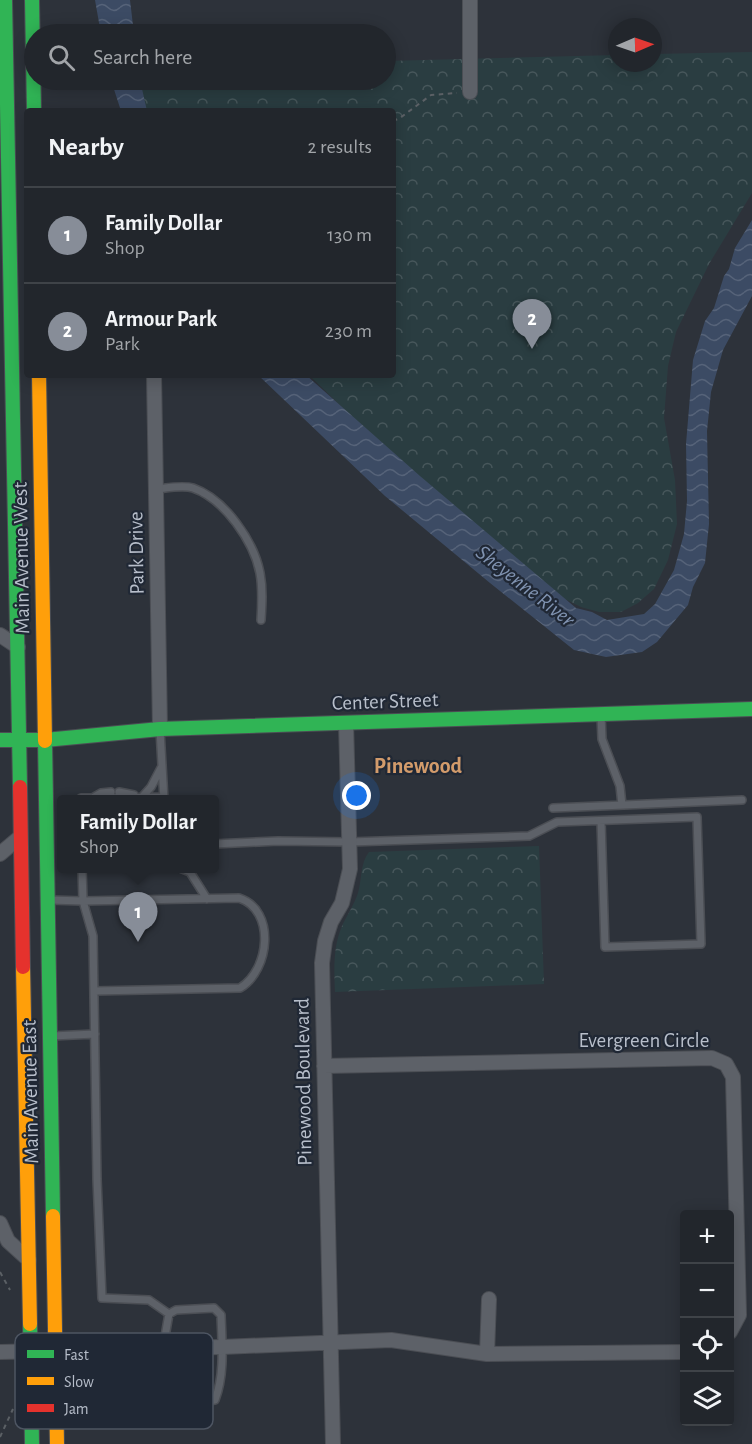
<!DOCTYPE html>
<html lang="en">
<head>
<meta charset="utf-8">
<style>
  :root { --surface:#22262c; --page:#2e3238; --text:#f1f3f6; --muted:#a2a5a9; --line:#3f4348; --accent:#878d98 }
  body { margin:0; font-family:"Alegreya Sans",sans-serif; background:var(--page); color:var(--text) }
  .controls { position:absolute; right:18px; bottom:18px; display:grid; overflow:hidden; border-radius:6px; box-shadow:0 3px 15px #0003 }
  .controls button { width:54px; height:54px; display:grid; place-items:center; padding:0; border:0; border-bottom:2px solid var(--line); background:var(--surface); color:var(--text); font:30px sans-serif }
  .compass { position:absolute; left:608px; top:18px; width:54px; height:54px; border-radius:50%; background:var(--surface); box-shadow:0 3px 15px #0003; rotate:88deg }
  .you { position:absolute; left:357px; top:796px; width:21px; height:21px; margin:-15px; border:4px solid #fff; border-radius:50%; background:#1a73e8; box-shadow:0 0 0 9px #1a73e833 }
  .badge { display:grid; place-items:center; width:39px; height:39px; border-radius:50%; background:var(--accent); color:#fff; font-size:20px; font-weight:700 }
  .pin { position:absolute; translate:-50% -50px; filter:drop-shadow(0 2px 3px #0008) }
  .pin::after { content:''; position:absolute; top:32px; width:21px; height:18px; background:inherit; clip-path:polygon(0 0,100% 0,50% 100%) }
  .popup { position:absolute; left:57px; top:795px; width:162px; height:78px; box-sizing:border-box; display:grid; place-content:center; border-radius:6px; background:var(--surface); filter:drop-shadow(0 2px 4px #0005); font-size:20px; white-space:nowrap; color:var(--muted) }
  .popup b { font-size:22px; color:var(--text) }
  .popup::after { content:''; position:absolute; left:50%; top:100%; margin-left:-12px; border:12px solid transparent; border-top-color:var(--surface) }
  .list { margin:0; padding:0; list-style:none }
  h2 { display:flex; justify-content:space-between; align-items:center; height:78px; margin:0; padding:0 24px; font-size:26px }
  h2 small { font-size:20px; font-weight:400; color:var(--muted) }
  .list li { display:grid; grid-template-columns:39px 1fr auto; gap:18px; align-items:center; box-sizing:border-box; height:96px; padding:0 24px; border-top:2px solid var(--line) }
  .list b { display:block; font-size:22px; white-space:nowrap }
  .list p { margin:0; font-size:20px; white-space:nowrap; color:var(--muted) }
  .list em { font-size:20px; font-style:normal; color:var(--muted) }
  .icon { flex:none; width:33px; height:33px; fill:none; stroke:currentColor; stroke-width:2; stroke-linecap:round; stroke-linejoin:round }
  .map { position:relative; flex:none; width:752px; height:1444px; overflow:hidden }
  .search { position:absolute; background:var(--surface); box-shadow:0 3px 15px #0003; left:24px; top:24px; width:372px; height:66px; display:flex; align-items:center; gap:15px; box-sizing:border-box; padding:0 21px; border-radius:33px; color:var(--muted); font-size:22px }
  .panel { position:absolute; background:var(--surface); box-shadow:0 3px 15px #0003; left:24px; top:108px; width:372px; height:270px; border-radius:6px }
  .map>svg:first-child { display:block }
  .park { fill:url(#park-crowns) }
  .water { fill:url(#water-waves) }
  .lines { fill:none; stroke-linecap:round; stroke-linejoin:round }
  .lane-casing { stroke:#4b4e54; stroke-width:10 }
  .street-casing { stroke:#4b4e54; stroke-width:16 }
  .fast-casing { stroke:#4b4e54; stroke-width:16 }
  .slow-casing { stroke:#4b4e54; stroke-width:16 }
  .jam-casing { stroke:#4b4e54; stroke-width:16 }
  .path { stroke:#5b6065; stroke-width:2; stroke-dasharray:4.5 4.5; stroke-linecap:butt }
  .lane { stroke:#5d6168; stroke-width:7 }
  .street { stroke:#5d6168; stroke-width:14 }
  .fast { stroke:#30b455; stroke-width:14 }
  .slow { stroke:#ff9f0a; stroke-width:14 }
  .jam { stroke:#e5322d; stroke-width:14 }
  .labels { text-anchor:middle; stroke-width:4.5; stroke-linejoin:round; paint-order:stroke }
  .street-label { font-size:21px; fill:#b7beca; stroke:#202835 }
  .water-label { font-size:22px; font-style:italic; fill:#8093b1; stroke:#202835 }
  .neighbourhood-label { font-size:22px; font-weight:bold; fill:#d29b6b; stroke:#202835 }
  .key { fill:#202835; stroke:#4d5562; stroke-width:1.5 }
  .key-label { font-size:16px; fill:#b7beca }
</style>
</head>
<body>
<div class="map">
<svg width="752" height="1444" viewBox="0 0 752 1444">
  <defs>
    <pattern id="park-crowns" width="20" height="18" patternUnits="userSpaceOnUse" patternTransform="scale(1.5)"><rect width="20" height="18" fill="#2a3d41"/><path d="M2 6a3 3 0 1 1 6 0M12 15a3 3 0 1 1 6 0" fill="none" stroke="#47575b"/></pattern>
    <pattern id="water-waves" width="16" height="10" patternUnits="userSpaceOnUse" patternTransform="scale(1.5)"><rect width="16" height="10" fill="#3c4b64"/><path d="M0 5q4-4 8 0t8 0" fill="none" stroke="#566379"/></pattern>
  </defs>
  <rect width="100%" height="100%" fill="#2d323a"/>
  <path class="park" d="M752,52V193L709,264L676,332L668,366L664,418L675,480L677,524L668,560L654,589L638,603L621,612H599L581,607L561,597L421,484L309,375H393V111H144L140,80H386V61L617,55V63H653V54Z
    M539,846L544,984L335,992C334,970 333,947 342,926C347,915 354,905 358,893C362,880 360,863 369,852Z"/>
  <path class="water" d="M95,0H130L134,34H101Z
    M111,80H140L147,111H121Z
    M752,220V296L723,350L711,392L707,431L709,524L705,563L693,587L688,605L657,642L642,652L606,657L574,650L490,583L385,496L258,375H306L420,476L576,608L592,612L607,620L644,614L655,604L674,570L684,534L687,501L686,444L693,360L705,321L714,308L724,276L729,269L735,248Z"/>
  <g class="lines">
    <g class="lane-casing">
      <path id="lane" d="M156,489C167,488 183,485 193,488C225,499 254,542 260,573C263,589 262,604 261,620
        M601,715L602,739L620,786L622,805
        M160,730L164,800
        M119,792L134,795
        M94,797L101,793L111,792
        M142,797L151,787L161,768
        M81,800V798L164,797
        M553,808L742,800
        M214,844L278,841L350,842L529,836L557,822L697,817L701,944L605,947L601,821
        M82,868L83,901L239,898C276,910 270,970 240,988L94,991
        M180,868L190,872L207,899
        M50,900L83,901L93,936L97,1179L102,1298L149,1300L169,1314
        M52,1036L95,1034
        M214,1308L221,1315C222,1344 225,1374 215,1400L182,1404L170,1401C157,1375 164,1341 169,1314L176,1310Z"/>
    </g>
    <g class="street-casing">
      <path id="street" d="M470,0V92
        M154,375L160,729
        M0,635L18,647
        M0,854L20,837
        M324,1066L712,1058L726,1064L733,1077L739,1315L730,1332
        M0,1223L8,1241L29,1260
        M0,1352L222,1347L391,1340L487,1354L684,1352
        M487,1354L489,1299
        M333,1444L322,963L325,941L331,922L342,903L350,869L346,723"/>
    </g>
    <g class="fast-casing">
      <path id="fast" d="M5,0L20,787
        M32,0L34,111
        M0,740H45L160,729L752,709
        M45,741L53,1216
        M30,1324L32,1444"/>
    </g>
    <g class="slow-casing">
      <path id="slow" d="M39,375L45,741
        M23,967L30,1324
        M53,1216L57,1444"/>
    </g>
    <g class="jam-casing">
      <path id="jam" d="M20,787L23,967"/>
    </g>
    <path class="path" d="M393,121L400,118L431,95L457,93
      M0,1272L10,1290
      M0,1437L13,1409"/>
    <use href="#lane" class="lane"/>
    <use href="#street" class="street"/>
    <use href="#fast" class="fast"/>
    <use href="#slow" class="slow"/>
    <use href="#jam" class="jam"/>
  </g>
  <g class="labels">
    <g class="street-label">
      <text transform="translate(136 553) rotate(-91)" y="7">Park Drive</text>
      <text transform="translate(21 558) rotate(-91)" y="7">Main Avenue West</text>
      <text transform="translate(385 701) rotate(-2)" y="7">Center Street</text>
      <text x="644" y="1047">Evergreen Circle</text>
      <text transform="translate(303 1082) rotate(-91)" y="7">Pinewood Boulevard</text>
      <text transform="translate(30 1092) rotate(-91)" y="7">Main Avenue East</text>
    </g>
    <g class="water-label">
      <text transform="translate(526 585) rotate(38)" y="8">Sheyenne River</text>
    </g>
    <g class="neighbourhood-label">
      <text x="418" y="773">Pinewood</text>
    </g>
  </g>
  <rect x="15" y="1333" width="198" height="96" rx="9" class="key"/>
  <rect x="27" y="1350" width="27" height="8" fill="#30b455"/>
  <rect x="27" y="1377" width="27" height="8" fill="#ff9f0a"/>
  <rect x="27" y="1404" width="27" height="8" fill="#e5322d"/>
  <g class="key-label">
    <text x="64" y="1360">Fast</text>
    <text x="64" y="1387">Slow</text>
    <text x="64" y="1414">Jam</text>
  </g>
</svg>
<div class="controls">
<button>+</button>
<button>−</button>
<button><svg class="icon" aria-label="locate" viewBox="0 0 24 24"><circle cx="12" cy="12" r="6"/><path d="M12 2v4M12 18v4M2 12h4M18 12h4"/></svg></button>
<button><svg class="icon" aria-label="layers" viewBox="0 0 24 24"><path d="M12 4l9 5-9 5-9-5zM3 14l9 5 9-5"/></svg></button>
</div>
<svg class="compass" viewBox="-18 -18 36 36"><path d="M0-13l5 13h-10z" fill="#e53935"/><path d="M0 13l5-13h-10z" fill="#a2a5a9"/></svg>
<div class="you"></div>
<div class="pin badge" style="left:138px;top:942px">1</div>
<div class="popup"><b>Family Dollar</b>Shop</div>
<div class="pin badge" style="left:532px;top:349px">2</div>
<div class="search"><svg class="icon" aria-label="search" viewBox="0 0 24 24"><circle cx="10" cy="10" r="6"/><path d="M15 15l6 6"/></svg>Search here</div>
<section class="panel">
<h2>Nearby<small>2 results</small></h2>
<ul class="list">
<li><span class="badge">1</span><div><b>Family Dollar</b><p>Shop</p></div><em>130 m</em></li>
<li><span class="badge">2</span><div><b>Armour Park</b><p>Park</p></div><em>230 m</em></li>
</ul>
</section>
</div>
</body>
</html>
